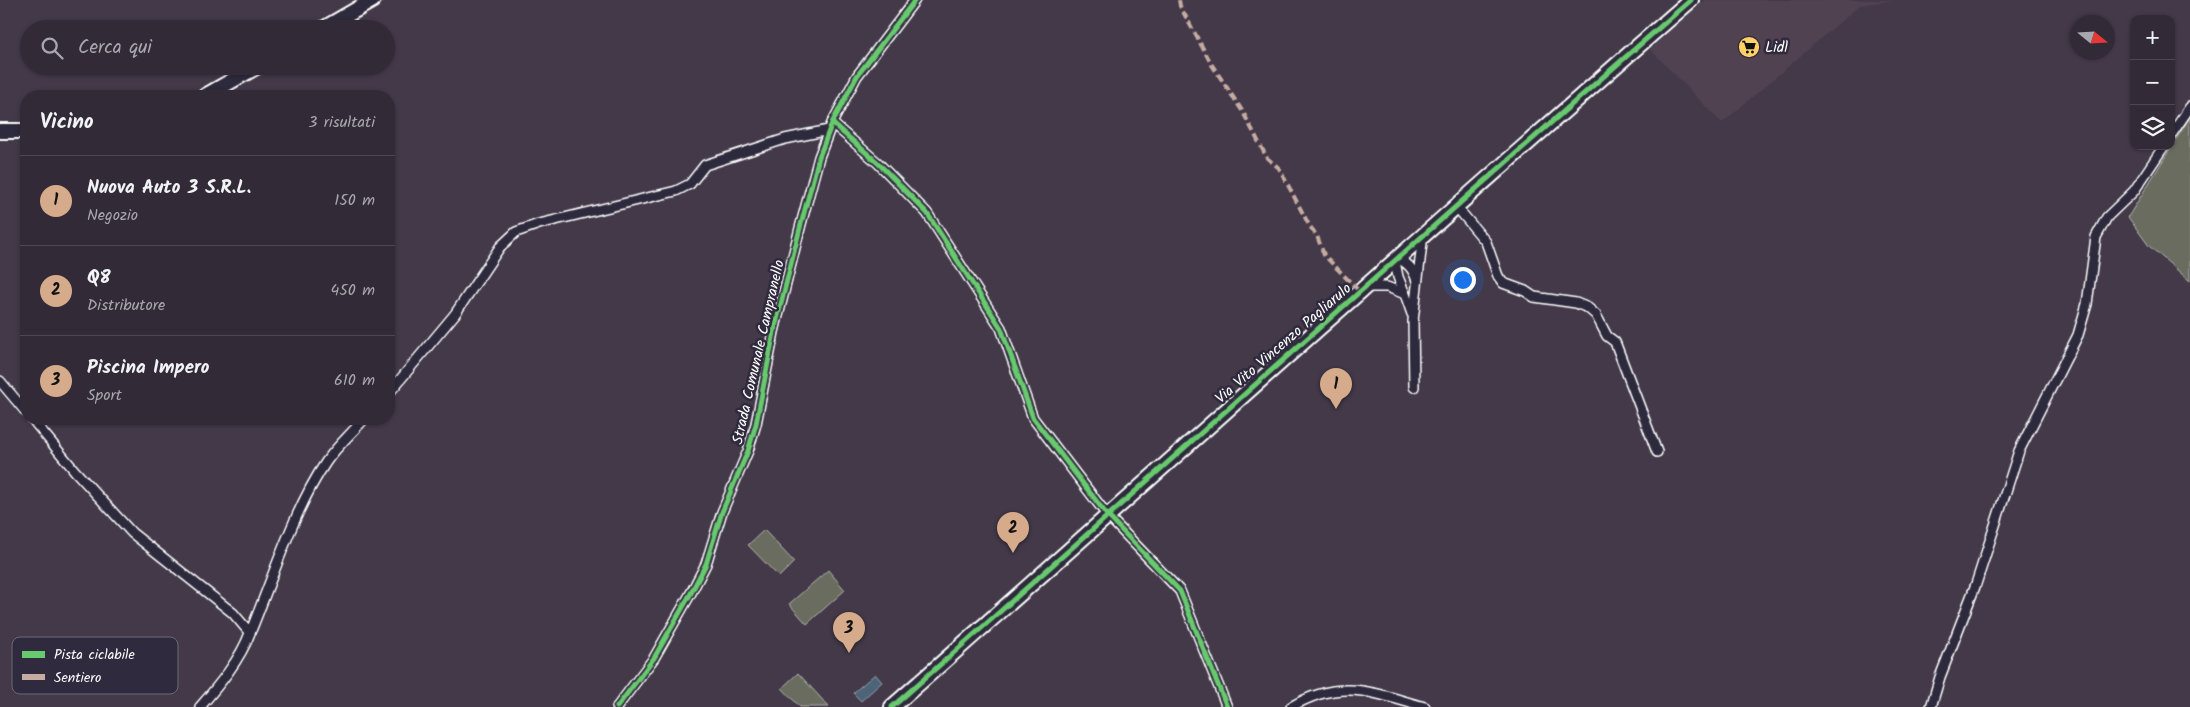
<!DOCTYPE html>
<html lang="it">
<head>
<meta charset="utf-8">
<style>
  :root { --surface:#322b37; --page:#3a333f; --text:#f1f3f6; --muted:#a8a7ad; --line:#4d4752; --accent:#d6ab8b }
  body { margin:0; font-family:Kalam,sans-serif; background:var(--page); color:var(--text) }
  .controls { position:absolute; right:15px; top:15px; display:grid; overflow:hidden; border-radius:10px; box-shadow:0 1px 4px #0004 }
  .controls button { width:45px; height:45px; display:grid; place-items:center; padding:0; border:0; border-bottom:1px solid var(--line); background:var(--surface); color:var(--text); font:25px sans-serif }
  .compass { position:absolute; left:2070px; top:15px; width:45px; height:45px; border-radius:50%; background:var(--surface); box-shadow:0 1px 4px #0004; rotate:108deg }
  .you { position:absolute; left:1462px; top:279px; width:18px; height:18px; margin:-12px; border:4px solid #fff; border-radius:50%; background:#1a73e8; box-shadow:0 0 0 8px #1a73e833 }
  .badge { display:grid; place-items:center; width:32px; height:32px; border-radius:50%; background:var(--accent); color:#111; font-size:16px; font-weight:700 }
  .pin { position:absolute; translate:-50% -41px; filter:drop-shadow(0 1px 2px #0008) }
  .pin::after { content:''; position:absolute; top:26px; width:18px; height:15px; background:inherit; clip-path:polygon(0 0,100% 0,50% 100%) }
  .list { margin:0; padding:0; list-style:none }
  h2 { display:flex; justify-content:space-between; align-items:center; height:65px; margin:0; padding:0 20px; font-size:21px }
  h2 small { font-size:16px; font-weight:400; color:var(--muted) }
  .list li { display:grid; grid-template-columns:32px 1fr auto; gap:15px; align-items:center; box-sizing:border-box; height:90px; padding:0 20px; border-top:1px solid var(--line) }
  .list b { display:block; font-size:19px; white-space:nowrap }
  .list p { margin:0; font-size:16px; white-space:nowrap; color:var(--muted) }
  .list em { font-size:16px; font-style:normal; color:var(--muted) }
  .icon { flex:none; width:28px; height:28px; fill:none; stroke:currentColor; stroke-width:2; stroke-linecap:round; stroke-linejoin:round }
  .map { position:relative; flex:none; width:2190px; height:707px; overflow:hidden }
  .search { position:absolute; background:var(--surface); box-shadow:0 1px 4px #0004; left:20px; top:20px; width:375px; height:55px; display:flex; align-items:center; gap:12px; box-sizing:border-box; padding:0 18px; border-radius:28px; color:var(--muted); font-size:19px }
  .panel { position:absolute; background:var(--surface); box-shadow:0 1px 4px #0004; left:20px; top:90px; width:375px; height:335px; border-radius:20px }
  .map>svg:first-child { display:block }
  .built { fill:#514351 }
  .green { fill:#696c5e; stroke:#b4b6ae }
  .water { fill:#4d6378; stroke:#94a1ae }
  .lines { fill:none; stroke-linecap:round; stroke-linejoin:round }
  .street-casing { stroke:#fff; stroke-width:12 }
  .secondary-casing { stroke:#fff; stroke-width:18 }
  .street { stroke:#2f2a3d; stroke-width:9 }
  .secondary { stroke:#2f2a3d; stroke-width:14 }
  .quiet { stroke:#c7aca2; stroke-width:4; stroke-dasharray:8 4; stroke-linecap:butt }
  .cycleway-casing { stroke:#2f2a3d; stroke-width:8 }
  .cycleway { stroke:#67ca6e; stroke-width:5 }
  .labels { text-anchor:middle; stroke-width:5; stroke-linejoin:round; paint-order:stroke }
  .poi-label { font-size:15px; fill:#fff; stroke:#2f2a3d; text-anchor:start }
  .street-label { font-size:15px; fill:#fff; stroke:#2f2a3d }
  .key { fill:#2f2a3d; stroke:#6d6a77; stroke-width:1 }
  .key-label { font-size:14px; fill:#fff }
</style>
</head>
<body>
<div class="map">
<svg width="2190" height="707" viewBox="0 0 2190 707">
  <rect width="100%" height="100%" fill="#433949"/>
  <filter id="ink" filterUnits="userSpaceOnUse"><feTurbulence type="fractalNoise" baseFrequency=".02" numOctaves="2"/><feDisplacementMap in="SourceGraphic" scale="10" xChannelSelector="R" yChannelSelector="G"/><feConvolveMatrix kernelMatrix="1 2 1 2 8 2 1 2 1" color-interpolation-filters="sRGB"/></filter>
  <g filter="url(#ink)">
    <path class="built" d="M1705,0H1894L1860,5L1722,123L1650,49Z"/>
    <path class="green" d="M2190,117V281L2149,246L2128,217Z
      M764,530L794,562L779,577L748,545Z
      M828,570L845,590L807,624L789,604Z
      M798,673L829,707H800L782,688Z"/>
    <path class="water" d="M875,674L882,682L861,701L853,693Z"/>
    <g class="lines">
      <g class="street-casing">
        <path id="street" d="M832,123L878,163L927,213L1001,328L1033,418L1107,515L1180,591L1227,707
          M2171,135L2190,107
          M1455,205L1486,242L1498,276L1503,283L1525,291L1534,297L1576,303L1588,308L1596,315L1607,336L1615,342L1657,452
          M1398,258C1408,264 1413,268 1417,281
          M1395,261L1398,277L1405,294
          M1365,287H1387L1405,294L1412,314
          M0,381L26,412
          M1414,387L1413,321L1423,234
          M389,393L455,314L500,247L516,232L539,224L676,191L690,184L705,165L785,139L829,130
          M32,419L75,471L132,533L233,613L250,633C240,660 219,685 200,707
          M250,633C272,580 294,509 326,462C337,446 352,433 364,419
          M617,707L654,658L691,593L706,564L722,512L748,451L756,424L774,332L800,228L819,157L832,123L857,76L915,0
          M1291,707C1341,677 1373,693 1425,707
          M1931,707L1940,677L1976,584L2019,451L2078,335L2087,304L2096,237L2107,217L2134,191L2164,146"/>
      </g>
      <g class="secondary-casing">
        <path id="secondary" d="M323,29L373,0
          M205,96L258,66
          M0,131H26
          M892,707C1159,472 1423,233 1691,0"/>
      </g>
      <use href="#street" class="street"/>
      <use href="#secondary" class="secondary"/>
      <path class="quiet" d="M1179,0L1180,6L1212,65L1243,112L1267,158L1279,168L1309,225L1317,236L1324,255L1360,292"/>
      <g class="cycleway-casing">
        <path id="cycleway" d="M832,123L878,163L927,213L1001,328L1033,418L1107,515L1180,591L1227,707
          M617,707L654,658L691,593L706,564L722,512L748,451L756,424L774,332L800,228L819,157L832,123L857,76L915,0
          M892,707C1159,472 1423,233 1691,0"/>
      </g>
      <use href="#cycleway" class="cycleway"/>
    </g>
  </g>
  <defs>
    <g id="supermarket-disc" transform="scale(1.125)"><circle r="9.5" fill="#ffd166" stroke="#2f2a3d"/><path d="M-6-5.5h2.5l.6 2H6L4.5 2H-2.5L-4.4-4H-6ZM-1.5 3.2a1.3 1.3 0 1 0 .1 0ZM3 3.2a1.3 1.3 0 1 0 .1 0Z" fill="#111"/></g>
  </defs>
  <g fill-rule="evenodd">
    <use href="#supermarket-disc" x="1749" y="47"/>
  </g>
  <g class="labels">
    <g class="poi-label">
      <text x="1765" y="52">Lidl</text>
    </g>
    <g class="street-label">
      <text transform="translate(1283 343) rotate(-41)" y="5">Via Vito Vincenzo Pagliarulo</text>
      <text transform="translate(758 352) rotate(-77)" y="5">Strada Comunale Campranello</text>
    </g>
  </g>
  <rect x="12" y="637" width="166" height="57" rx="8" class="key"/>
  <rect x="22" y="651" width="23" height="7" fill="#67ca6e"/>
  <rect x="22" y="674" width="23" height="6" fill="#c7aca2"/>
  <g class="key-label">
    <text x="54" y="659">Pista ciclabile</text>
    <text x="54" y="682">Sentiero</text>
  </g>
</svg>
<div class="controls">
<button>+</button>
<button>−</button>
<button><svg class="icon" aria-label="layers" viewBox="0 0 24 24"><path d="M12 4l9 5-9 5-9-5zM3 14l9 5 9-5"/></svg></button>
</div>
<svg class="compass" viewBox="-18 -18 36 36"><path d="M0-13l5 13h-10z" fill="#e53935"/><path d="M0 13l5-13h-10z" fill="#a8a7ad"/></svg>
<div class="you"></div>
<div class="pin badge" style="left:1336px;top:409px">1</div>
<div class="pin badge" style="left:1013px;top:553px">2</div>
<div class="pin badge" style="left:849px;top:653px">3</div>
<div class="search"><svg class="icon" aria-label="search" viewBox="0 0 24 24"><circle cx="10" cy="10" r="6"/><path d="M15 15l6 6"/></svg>Cerca qui</div>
<section class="panel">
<h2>Vicino<small>3 risultati</small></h2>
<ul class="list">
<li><span class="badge">1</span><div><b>Nuova Auto 3 S.R.L.</b><p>Negozio</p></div><em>150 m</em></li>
<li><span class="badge">2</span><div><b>Q8</b><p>Distributore</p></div><em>450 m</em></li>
<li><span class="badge">3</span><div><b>Piscina Impero</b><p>Sport</p></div><em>610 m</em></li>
</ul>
</section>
</div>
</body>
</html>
